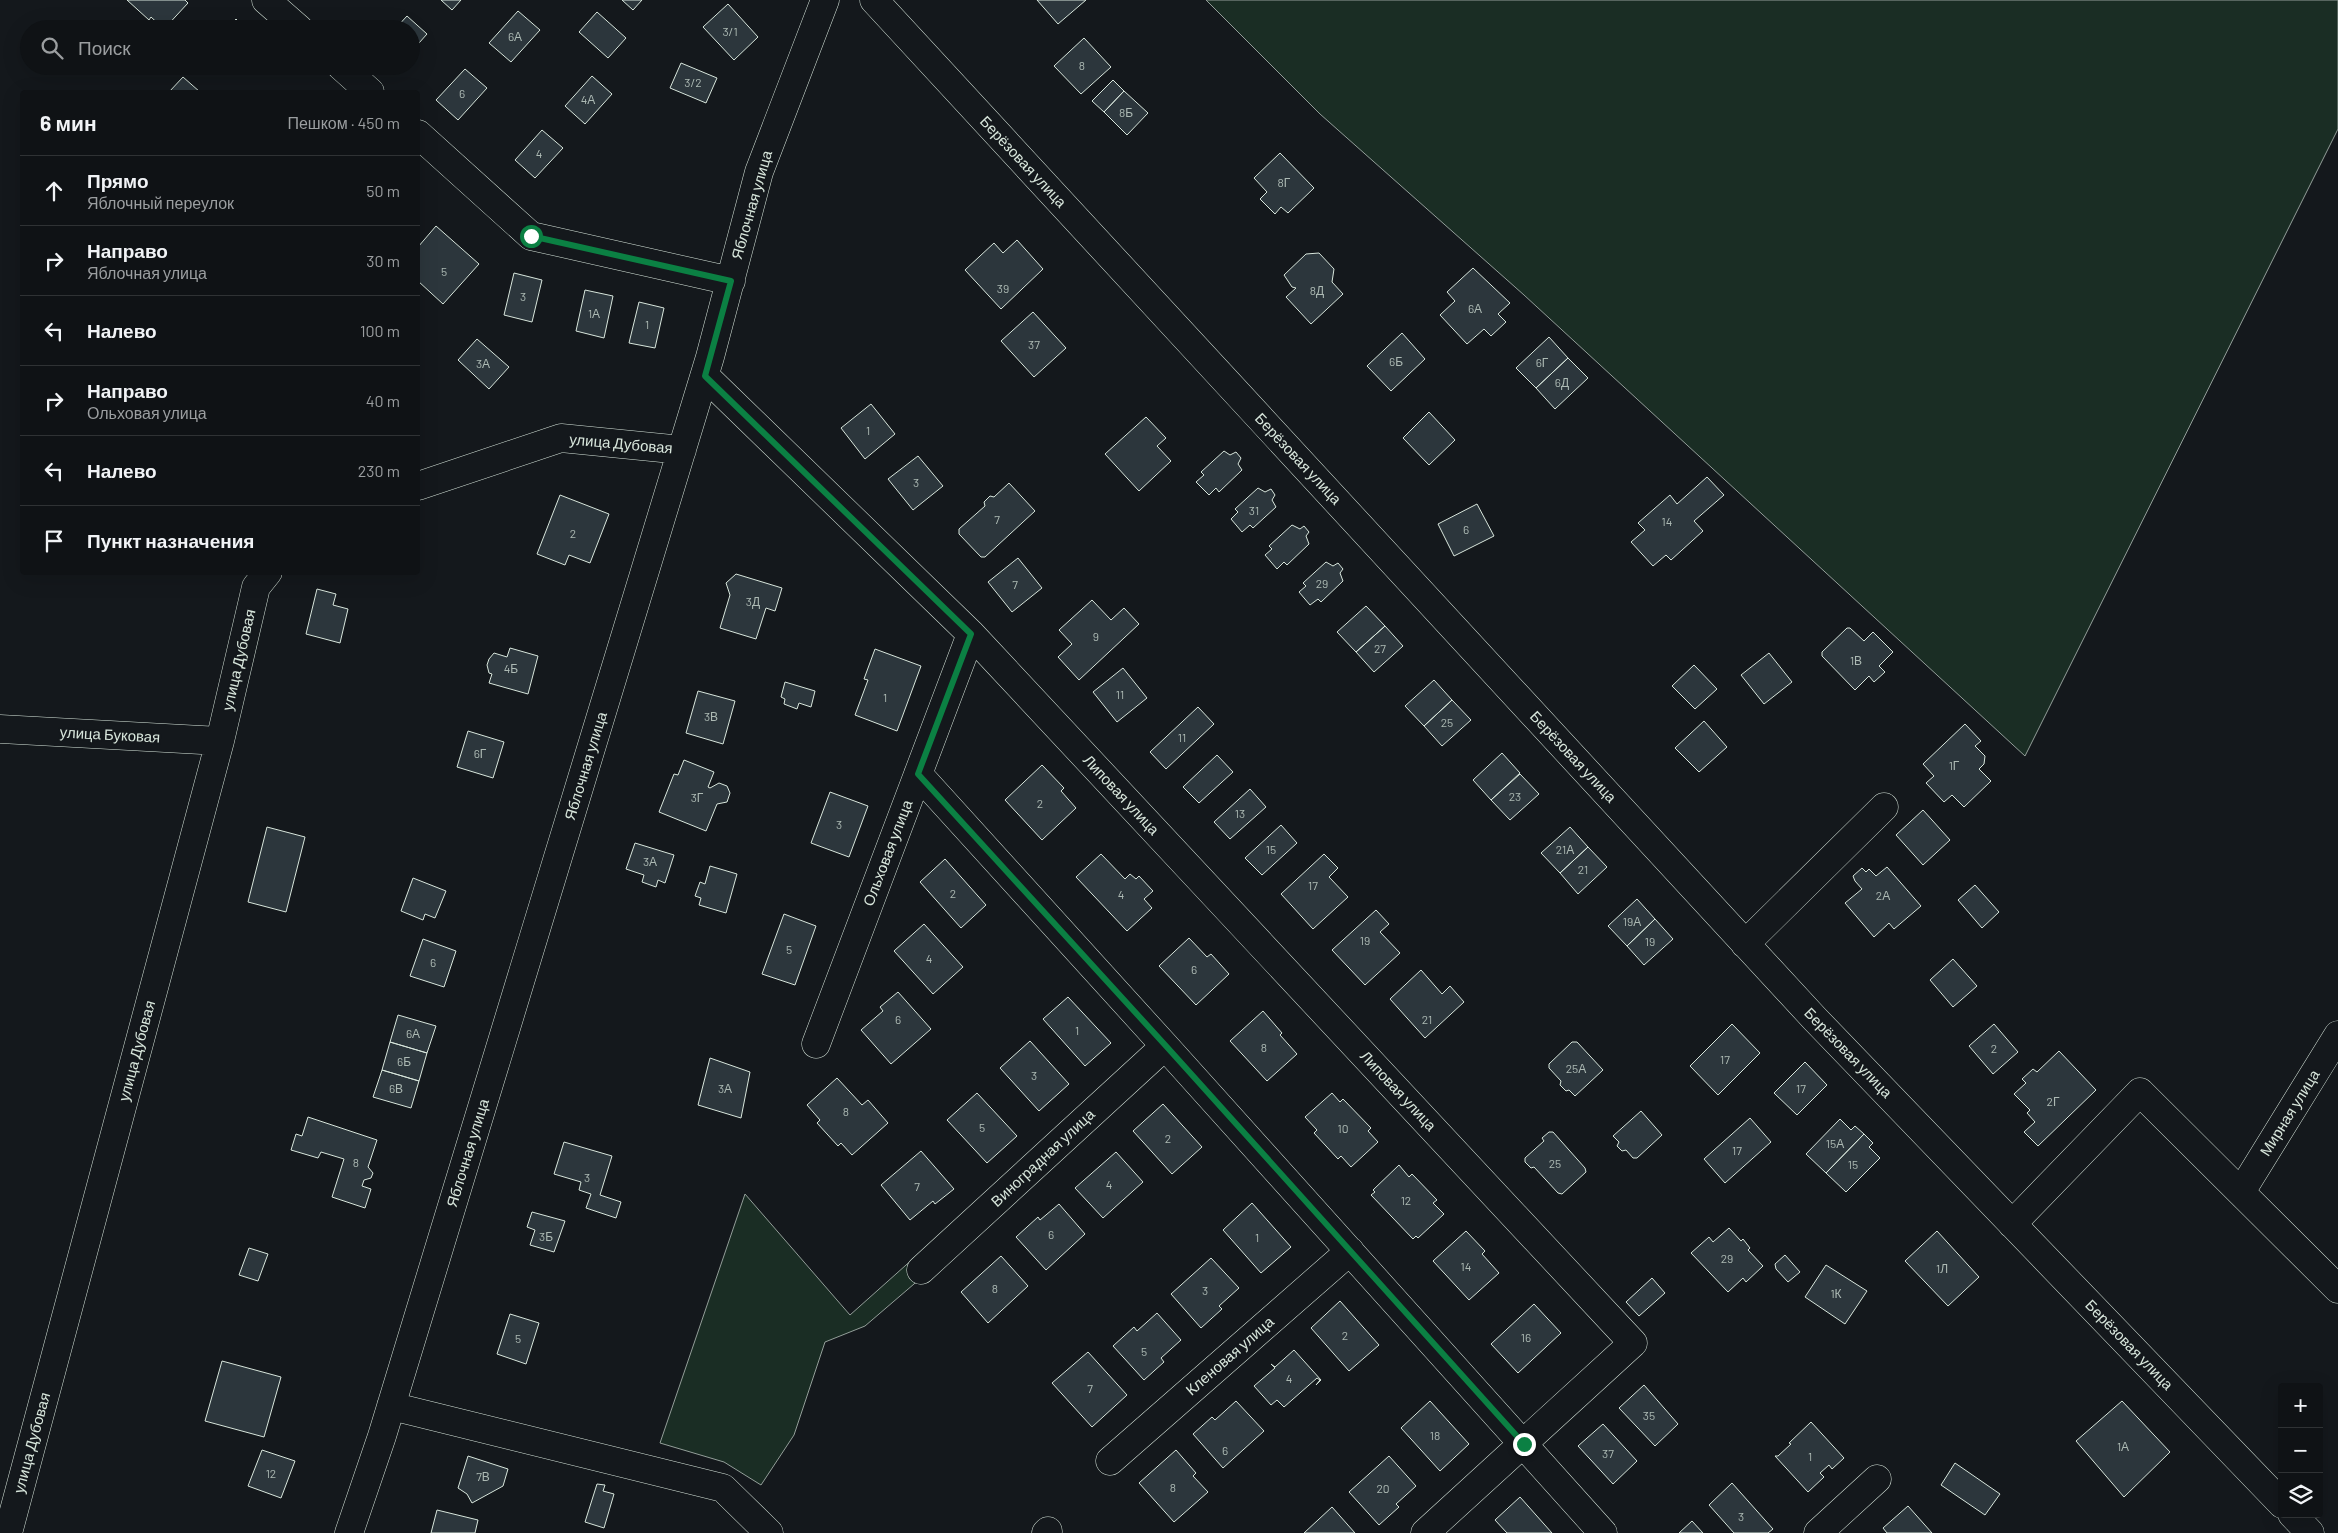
<!DOCTYPE html>
<html lang="ru">
<head>
<meta charset="utf-8">
<style>
  :root { --surface:#0f1215; --page:#1d2022; --text:#f1f3f6; --muted:#9b9ea0; --line:#2f3234 }
  body { margin:0; font-family:Barlow,sans-serif; background:var(--page); color:var(--text) }
  .controls { position:absolute; right:15px; bottom:15px; display:grid; overflow:hidden; border-radius:5px; box-shadow:0 5px 20px #0002 }
  .controls button { width:45px; height:45px; display:grid; place-items:center; padding:0; border:0; border-bottom:1px solid var(--line); background:var(--surface); color:var(--text); font:25px sans-serif }
  .stop { position:absolute; width:15px; height:15px; margin:-11px; border:4px solid #0b8043; border-radius:50%; background:#fff }
  .stop.end { background:#0b8043; border-color:#fff; box-shadow:0 1px 5px #0008 }
  .list { margin:0; padding:0; list-style:none }
  h2 { display:flex; justify-content:space-between; align-items:center; height:65px; margin:0; padding:0 20px; font-size:21px }
  h2 small { font-size:16px; font-weight:400; color:var(--muted) }
  .list li { display:grid; grid-template-columns:32px 1fr auto; gap:15px; align-items:center; box-sizing:border-box; height:70px; padding:0 20px; border-top:1px solid var(--line) }
  .list b { display:block; font-size:19px; white-space:nowrap }
  .list p { margin:0; font-size:16px; white-space:nowrap; color:var(--muted) }
  .list em { font-size:16px; font-style:normal; color:var(--muted) }
  .icon { flex:none; width:28px; height:28px; fill:none; stroke:currentColor; stroke-width:2; stroke-linecap:round; stroke-linejoin:round }
  .map { position:relative; flex:none; width:2338px; height:1533px; overflow:hidden }
  .search { position:absolute; background:var(--surface); box-shadow:0 5px 20px #0002; left:20px; top:20px; width:400px; height:55px; display:flex; align-items:center; gap:12px; box-sizing:border-box; padding:0 18px; border-radius:28px; color:var(--muted); font-size:19px }
  .panel { position:absolute; background:var(--surface); box-shadow:0 5px 20px #0002; left:20px; top:90px; width:400px; height:485px; border-radius:5px }
  .map>svg:first-child { display:block }
  .green { fill:#1a2d24; stroke:#939e99 }
  .building { fill:#2c363c; stroke:#d8e6dc }
  .lines { fill:none; stroke-linecap:round; stroke-linejoin:round }
  .minor-casing { stroke:#d8e6dc; stroke-width:29 }
  .minor { stroke:#14181c; stroke-width:28 }
  .route { stroke:#0b8043; stroke-width:6 }
  .labels { text-anchor:middle; stroke-width:4; stroke-linejoin:round; paint-order:stroke }
  .number-label { font-size:12px; fill:#adbab4 }
  .street-label { font-size:15px; fill:#d8e6dc; stroke:#14181c }
</style>
</head>
<body>
<div class="map">
<svg width="2338" height="1533" viewBox="0 0 2338 1533">
  <rect width="100%" height="100%" fill="#14181c"/>
  <path class="green" d="M1206,0H2338V129L2025,756L1524,295L1320,114Z
    M745,1194L850,1315L915,1257L928,1272L865,1326L825,1342L794,1435L761,1485L724,1462L660,1443Z"/>
  <path class="building" d="M127,0H185L188,3L164,29L151,17L149,20Z
    M441,0H461L452,10Z
    M622,0H642L633,10Z
    M1037,0H1086L1058,24Z
    M728,4L758,37L734,60L703,27Z
    M518,11L540,30L511,62L489,43Z
    M597,12L626,38L608,58L579,32Z
    M407,16L427,34L411,52V29H395Z
    M236,19L246,29H227Z
    M1084,38L1111,67L1081,94L1054,66Z
    M681,63L717,78L706,103L670,88Z
    M465,69L487,88L458,120L436,100Z
    M592,76L612,94L585,124L565,106Z
    M183,77L200,92H169Z
    M1113,80L1124,91L1104,112L1092,101Z
    M1124,91L1148,113L1127,135L1104,112Z
    M542,130L563,148L535,178L515,160Z
    M1280,153L1314,188L1288,213L1281,207L1275,214L1260,199L1267,192L1254,178Z
    M436,226L479,264L443,304L418,281V247Z
    M1017,240L1043,269L1001,309L965,270L994,243L1003,253Z
    M1319,253L1334,269L1332,282L1343,294L1311,324L1286,297L1296,288L1292,287L1284,275L1306,254Z
    M1473,268L1510,303L1498,314L1506,322L1491,336L1484,329L1467,344L1440,315L1455,301L1447,292Z
    M514,273L542,280L532,322L504,315Z
    M585,290L613,296L604,338L576,331Z
    M639,302L664,308L655,348L629,343Z
    M1033,312L1066,348L1034,377L1001,341Z
    M1402,333L1425,359L1391,391L1367,366Z
    M1549,337L1568,358L1536,388L1516,368Z
    M477,339L509,367L489,389L458,360Z
    M1568,358L1588,378L1555,409L1536,388Z
    M871,404L895,434L865,459L841,428Z
    M1429,412L1455,440L1429,465L1403,438Z
    M1146,417L1166,438L1157,446L1171,461L1139,491L1105,454Z
    M1224,451L1230,455L1236,452L1241,458L1238,464L1242,470L1219,492L1216,488L1209,495L1196,482L1204,475L1201,472Z
    M918,456L943,486L913,510L888,479Z
    M1707,477L1724,495L1694,521L1703,531L1671,560L1666,555L1653,566L1631,542L1645,530L1638,523L1670,495L1677,504Z
    M1009,483L1035,511L985,557H981L959,534V529L985,506L984,502L990,496L994,497Z
    M1258,488L1265,492L1271,489L1275,495L1272,500L1276,507L1253,528L1250,525L1242,532L1231,519L1238,512L1235,509Z
    M560,495L609,514L590,563L569,555L565,565L537,554Z
    M1477,504L1494,536L1454,556L1438,524Z
    M1292,525L1300,529L1304,526L1309,532L1306,536L1309,544L1287,565L1284,562L1277,569L1265,555L1272,549L1269,546Z
    M1018,558L1042,588L1012,612L988,582Z
    M1326,562L1333,566L1338,563L1343,569L1340,573L1343,581L1321,602L1318,599L1310,605L1299,592L1306,586L1303,583Z
    M736,574L782,588L775,611L766,608L756,639L720,628L730,595L726,583Z
    M317,589L336,594L333,605L348,609L340,643L306,634Z
    M1092,600L1111,620L1124,608L1139,624L1079,680L1058,657L1072,644L1059,630Z
    M1366,606L1385,626L1356,652L1337,632Z
    M1385,626L1403,646L1374,672L1356,652Z
    M1847,628H1850L1864,641L1873,632L1893,652L1879,666L1885,672L1874,682L1869,676L1855,690L1822,656V652Z
    M510,648L538,656L528,694L489,683L492,674L489,673L487,665L489,659L494,653L507,657Z
    M875,649L921,666L897,731L855,715L868,680L864,679Z
    M1769,653L1792,682L1764,704L1741,675Z
    M1694,665L1717,689L1695,709L1672,686Z
    M1123,668L1147,698L1117,722L1093,692Z
    M1434,680L1452,700L1424,726L1405,706Z
    M785,682L815,691L811,707L799,703L797,709L784,704L785,699L781,697Z
    M698,691L735,701L723,744L686,733Z
    M1452,700L1471,720L1442,746L1424,726Z
    M1198,707L1214,724L1166,769L1150,752Z
    M1704,721L1727,747L1699,772L1675,748Z
    M1965,724L1981,741L1975,746L1985,756L1984,764L1979,769L1991,781L1964,807L1952,795L1944,802L1926,783L1934,776L1923,764Z
    M468,731L504,742L493,778L457,767Z
    M1502,753L1520,773L1491,800L1473,780Z
    M1217,755L1233,772L1199,803L1183,787Z
    M684,760L714,772L708,787L710,788L719,783L727,786L730,793L727,802L717,804L706,831L659,812L674,774L678,775Z
    M1042,765L1064,788L1061,791L1076,808L1042,840L1005,800Z
    M1520,774L1539,794L1510,820L1491,800Z
    M1250,789L1266,807L1230,839L1214,822Z
    M830,792L868,806L849,857L811,843Z
    M1923,810L1950,840L1923,865L1896,835Z
    M1281,825L1297,843L1262,875L1245,858Z
    M267,827L305,837L286,912L248,902Z
    M1570,827L1588,847L1560,873L1541,853Z
    M635,843L674,855L665,883L658,880L656,887L642,882L644,875L626,869Z
    M1588,847L1607,867L1578,894L1560,873Z
    M1101,854L1125,879L1130,874L1136,879L1139,876L1153,891L1144,899L1152,908L1127,931L1076,877Z
    M1324,854L1338,868L1329,877L1348,897L1313,929L1281,894Z
    M945,859L986,905L961,928L920,882Z
    M710,866L737,874L726,913L699,905L701,898L695,896L700,882L705,884Z
    M1887,867L1921,906L1894,929L1889,923L1874,937L1845,903L1862,889L1855,881L1853,876L1862,868L1866,872L1869,869L1876,876Z
    M413,878L446,891L435,918L425,914L423,920L401,911Z
    M1975,885L1999,912L1982,928L1958,900Z
    M1637,899L1655,919L1627,946L1608,926Z
    M1376,910L1389,924L1380,932L1400,953L1365,985L1332,950Z
    M784,914L816,926L795,985L762,974Z
    M1655,919L1673,939L1644,965L1627,946Z
    M924,924L963,967L933,994L894,951Z
    M1189,938L1207,957L1211,954L1229,974L1196,1005L1159,966Z
    M423,939L456,951L444,987L410,976Z
    M1953,959L1977,986L1953,1007L1930,980Z
    M1421,970L1442,994L1450,986L1464,1002L1425,1038L1390,999Z
    M898,992L931,1029L891,1064L861,1030L883,1011L880,1007Z
    M1068,997L1111,1043L1085,1066L1043,1019Z
    M1263,1011L1282,1033L1280,1035L1297,1054L1267,1081L1230,1041Z
    M398,1015L436,1026L427,1053L390,1042Z
    M1732,1024L1760,1053L1718,1095L1690,1066Z
    M1994,1024L2018,1052L1993,1074L1969,1046Z
    M1030,1041L1069,1084L1039,1111L1000,1068Z
    M390,1042L427,1053L419,1081L382,1070Z
    M1572,1042H1577L1603,1070L1575,1096L1569,1090L1566,1091L1560,1085L1561,1081L1549,1068V1064Z
    M2059,1051L2096,1090L2038,1146L2024,1132L2035,1122L2027,1113L2030,1110L2014,1094L2026,1083L2022,1079L2033,1069L2037,1072Z
    M710,1058L750,1072L741,1118L698,1105Z
    M1805,1062L1827,1085L1797,1115L1774,1093Z
    M382,1070L419,1081L411,1108L373,1097Z
    M837,1078L862,1105L868,1100L888,1123L852,1155L841,1143L838,1146L817,1123L820,1120L807,1105Z
    M977,1093L1017,1136L987,1163L947,1120Z
    M1332,1093L1340,1102L1343,1099L1371,1128L1368,1131L1378,1142L1351,1167L1341,1156L1338,1159L1314,1133L1317,1130L1305,1117Z
    M1163,1104L1202,1147L1172,1174L1133,1131Z
    M1641,1111L1662,1135L1637,1158H1633L1626,1150L1622,1151L1617,1146L1619,1142L1613,1136Z
    M308,1117L377,1140L368,1167L373,1173L371,1178L364,1180L362,1186L371,1189L365,1208L332,1197L344,1159L321,1152L318,1158L291,1150L296,1134L302,1136Z
    M1750,1118L1771,1142L1725,1183L1704,1159Z
    M1840,1119L1851,1130L1855,1126L1864,1134L1826,1173L1806,1154Z
    M1549,1132H1553L1585,1168L1586,1172L1562,1194L1558,1193L1534,1167L1531,1168L1525,1162V1158L1544,1141L1542,1138Z
    M1864,1134L1873,1143L1869,1147L1880,1158L1846,1192L1826,1173Z
    M564,1142L612,1156L600,1195L621,1202L616,1218L586,1208L591,1194L579,1190L581,1182L554,1174Z
    M921,1151L954,1189L935,1204L933,1201L910,1220L881,1185Z
    M1116,1152L1143,1182L1103,1218L1075,1188Z
    M1399,1165L1409,1177L1412,1174L1437,1200L1433,1203L1444,1214L1418,1238L1416,1236L1413,1239L1371,1195L1375,1192L1373,1190Z
    M1252,1203L1291,1247L1261,1273L1223,1230Z
    M1059,1204L1085,1234L1046,1270L1016,1237L1038,1217L1040,1220Z
    M532,1212L565,1221L554,1252L530,1245L535,1230L527,1227Z
    M1729,1228L1741,1241L1743,1239L1750,1248L1748,1250L1763,1266L1746,1282L1743,1278L1728,1292L1691,1253L1709,1237L1713,1242Z
    M1466,1231L1485,1251L1482,1254L1499,1273L1469,1300L1433,1261Z
    M1937,1231L1979,1277L1948,1306L1905,1261Z
    M249,1248L268,1254L258,1281L239,1275Z
    M1785,1255L1800,1272L1788,1282L1776,1269L1775,1264Z
    M1001,1256L1028,1286L988,1323L961,1292Z
    M1211,1258L1239,1288L1219,1306L1222,1309L1201,1328L1171,1294Z
    M1826,1265L1867,1291L1845,1324L1805,1297Z
    M1652,1278L1665,1293L1639,1316L1626,1302Z
    M1340,1301L1379,1345L1349,1371L1311,1328Z
    M1534,1304L1561,1333L1518,1373L1491,1344Z
    M1157,1313L1181,1340L1161,1358L1164,1362L1144,1380L1113,1346L1134,1327L1137,1331Z
    M510,1314L539,1323L526,1364L497,1354Z
    M1294,1350L1321,1380L1316,1385L1320,1380L1317,1378L1284,1407L1277,1400L1271,1405L1254,1386L1275,1368L1271,1364L1275,1367Z
    M1088,1352L1127,1395L1092,1427L1052,1383Z
    M222,1361L281,1377L264,1437L205,1421Z
    M1644,1385L1678,1424L1655,1446L1619,1408Z
    M1236,1401L1264,1431L1223,1468L1193,1434L1212,1417L1215,1420Z
    M1430,1401L1469,1444L1440,1471L1401,1428Z
    M2122,1401L2170,1452L2124,1497L2076,1441Z
    M1811,1422L1844,1458L1832,1469L1829,1465L1820,1473L1824,1477L1808,1492L1775,1456H1778L1791,1444L1789,1443Z
    M1603,1424L1637,1461L1613,1484L1578,1446Z
    M262,1450L295,1461L281,1498L248,1486Z
    M1176,1450L1196,1473L1193,1476L1208,1492L1174,1522L1139,1483Z
    M468,1456L508,1469L503,1486L472,1503L467,1494L458,1488Z
    M1389,1456L1416,1486L1396,1504L1399,1507L1379,1525L1349,1492Z
    M1955,1463L2000,1494L1985,1515L1941,1485Z
    M1732,1483L1773,1529L1768,1533H1734L1709,1505Z
    M597,1484L605,1485L603,1491L614,1494L604,1528L585,1522Z
    M1520,1497L1552,1533H1507L1495,1520Z
    M1908,1506L1932,1533H1887L1883,1528Z
    M1332,1507L1355,1533H1304Z
    M437,1510L478,1520L475,1533H431Z
    M1692,1521L1703,1533H1679Z"/>
  <g class="lines">
    <g class="minor-casing">
      <path id="minor" d="M266,0L299,29
        M874,0L1815,1019L2282,1504
        M341,66L370,92
        M418,134L531,236L731,281
        M705,376L971,634L1633,1343L1425,1533
        M418,486L561,438L682,450
        M0,729L220,741
        M918,774L1165,1046L1603,1533
        M1745,944L1884,807
        M816,1044L971,634
        M2241,1192L2338,1035
        M2012,1224L2140,1092L2338,1289
        M921,1270L1165,1046
        M391,1406L723,1488L769,1533
        M1110,1461L1350,1251
        M2292,1514L2310,1533
        M8,1533L220,741L256,587L268,572
        M349,1533L382,1436L710,357L759,172L825,0
        M1046,1533L1048,1531
        M1818,1533L1877,1479"/>
    </g>
    <use href="#minor" class="minor"/>
  </g>
  <g class="lines">
    <path class="route" d="M531,236L731,281L705,376L971,634L918,774L1166,1046L1524,1444"/>
  </g>
  <g class="labels">
    <g class="number-label">
      <text x="730" y="36">3/1</text>
      <text x="515" y="41">6А</text>
      <text x="1082" y="70">8</text>
      <text x="693" y="87">3/2</text>
      <text x="462" y="98">6</text>
      <text x="588" y="104">4А</text>
      <text x="1126" y="117">8Б</text>
      <text x="539" y="158">4</text>
      <text x="1284" y="187">8Г</text>
      <text x="444" y="276">5</text>
      <text x="1003" y="293">39</text>
      <text x="1317" y="295">8Д</text>
      <text x="523" y="301">3</text>
      <text x="1475" y="313">6А</text>
      <text x="594" y="318">1А</text>
      <text x="647" y="329">1</text>
      <text x="1034" y="349">37</text>
      <text x="1396" y="366">6Б</text>
      <text x="1542" y="367">6Г</text>
      <text x="483" y="368">3А</text>
      <text x="1562" y="387">6Д</text>
      <text x="868" y="435">1</text>
      <text x="916" y="487">3</text>
      <text x="1254" y="515">31</text>
      <text x="997" y="524">7</text>
      <text x="1667" y="526">14</text>
      <text x="1466" y="534">6</text>
      <text x="573" y="538">2</text>
      <text x="1322" y="588">29</text>
      <text x="1015" y="589">7</text>
      <text x="753" y="606">3Д</text>
      <text x="1096" y="641">9</text>
      <text x="1380" y="653">27</text>
      <text x="1856" y="665">1В</text>
      <text x="511" y="673">4Б</text>
      <text x="1120" y="699">11</text>
      <text x="885" y="702">1</text>
      <text x="711" y="721">3В</text>
      <text x="1447" y="727">25</text>
      <text x="1182" y="742">11</text>
      <text x="480" y="758">6Г</text>
      <text x="1954" y="770">1Г</text>
      <text x="1515" y="801">23</text>
      <text x="697" y="802">3Г</text>
      <text x="1040" y="808">2</text>
      <text x="1240" y="818">13</text>
      <text x="839" y="829">3</text>
      <text x="1271" y="854">15</text>
      <text x="1565" y="854">21А</text>
      <text x="650" y="866">3А</text>
      <text x="1583" y="874">21</text>
      <text x="1313" y="890">17</text>
      <text x="953" y="898">2</text>
      <text x="1121" y="899">4</text>
      <text x="1883" y="900">2А</text>
      <text x="1632" y="926">19А</text>
      <text x="1365" y="945">19</text>
      <text x="1650" y="946">19</text>
      <text x="789" y="954">5</text>
      <text x="929" y="963">4</text>
      <text x="433" y="967">6</text>
      <text x="1194" y="974">6</text>
      <text x="898" y="1024">6</text>
      <text x="1427" y="1024">21</text>
      <text x="1077" y="1035">1</text>
      <text x="413" y="1038">6А</text>
      <text x="1264" y="1052">8</text>
      <text x="1994" y="1053">2</text>
      <text x="1725" y="1064">17</text>
      <text x="404" y="1066">6Б</text>
      <text x="1576" y="1073">25А</text>
      <text x="1034" y="1080">3</text>
      <text x="396" y="1093">6В</text>
      <text x="725" y="1093">3А</text>
      <text x="1801" y="1093">17</text>
      <text x="2053" y="1106">2Г</text>
      <text x="846" y="1116">8</text>
      <text x="982" y="1132">5</text>
      <text x="1343" y="1133">10</text>
      <text x="1168" y="1143">2</text>
      <text x="1835" y="1148">15А</text>
      <text x="1737" y="1155">17</text>
      <text x="356" y="1167">8</text>
      <text x="1555" y="1168">25</text>
      <text x="1853" y="1169">15</text>
      <text x="587" y="1182">3</text>
      <text x="1109" y="1189">4</text>
      <text x="917" y="1191">7</text>
      <text x="1406" y="1205">12</text>
      <text x="1051" y="1239">6</text>
      <text x="546" y="1241">3Б</text>
      <text x="1257" y="1242">1</text>
      <text x="1727" y="1263">29</text>
      <text x="1466" y="1271">14</text>
      <text x="1942" y="1273">1Л</text>
      <text x="995" y="1293">8</text>
      <text x="1205" y="1295">3</text>
      <text x="1836" y="1298">1К</text>
      <text x="1345" y="1340">2</text>
      <text x="1526" y="1342">16</text>
      <text x="518" y="1343">5</text>
      <text x="1144" y="1356">5</text>
      <text x="1289" y="1383">4</text>
      <text x="1090" y="1393">7</text>
      <text x="1649" y="1420">35</text>
      <text x="1435" y="1440">18</text>
      <text x="2123" y="1451">1А</text>
      <text x="1225" y="1455">6</text>
      <text x="1608" y="1458">37</text>
      <text x="1810" y="1461">1</text>
      <text x="271" y="1478">12</text>
      <text x="483" y="1481">7В</text>
      <text x="1173" y="1492">8</text>
      <text x="1383" y="1493">20</text>
      <text x="1741" y="1521">3</text>
    </g>
    <g class="street-label">
      <text transform="translate(1023 162) rotate(47)" y="5">Берёзовая улица</text>
      <text transform="translate(752 205) rotate(-74)" y="5">Яблочная улица</text>
      <text transform="translate(621 444) rotate(5)" y="5">улица Дубовая</text>
      <text transform="translate(1298 459) rotate(47)" y="5">Берёзовая улица</text>
      <text transform="translate(239 660) rotate(-77)" y="5">улица Дубовая</text>
      <text transform="translate(110 735) rotate(3)" y="5">улица Буковая</text>
      <text transform="translate(1573 757) rotate(47)" y="5">Берёзовая улица</text>
      <text transform="translate(586 766) rotate(-73)" y="5">Яблочная улица</text>
      <text transform="translate(1121 795) rotate(47)" y="5">Липовая улица</text>
      <text transform="translate(888 853) rotate(-69)" y="5">Ольховая улица</text>
      <text transform="translate(137 1051) rotate(-75)" y="5">улица Дубовая</text>
      <text transform="translate(1848 1053) rotate(46)" y="5">Берёзовая улица</text>
      <text transform="translate(1398 1091) rotate(47)" y="5">Липовая улица</text>
      <text transform="translate(2290 1113) rotate(-58)" y="5">Мирная улица</text>
      <text transform="translate(468 1153) rotate(-73)" y="5">Яблочная улица</text>
      <text transform="translate(1043 1158) rotate(-43)" y="5">Виноградная улица</text>
      <text transform="translate(2129 1345) rotate(46)" y="5">Берёзовая улица</text>
      <text transform="translate(1230 1356) rotate(-41)" y="5">Кленовая улица</text>
      <text transform="translate(32 1443) rotate(-75)" y="5">улица Дубовая</text>
    </g>
  </g>
</svg>
<div class="controls">
<button>+</button>
<button>−</button>
<button><svg class="icon" aria-label="layers" viewBox="0 0 24 24"><path d="M12 4l9 5-9 5-9-5zM3 14l9 5 9-5"/></svg></button>
</div>
<div class="stop" style="left:531px;top:236px"></div>
<div class="stop end" style="left:1524px;top:1444px"></div>
<div class="search"><svg class="icon" aria-label="search" viewBox="0 0 24 24"><circle cx="10" cy="10" r="6"/><path d="M15 15l6 6"/></svg>Поиск</div>
<section class="panel">
<h2>6 мин<small>Пешком · 450 m</small></h2>
<ul class="list">
<li><svg class="icon" aria-label="ahead" viewBox="0 0 24 24"><path d="M12 20V5M6 11l6-6 6 6"/></svg><div><b>Прямо</b><p>Яблочный переулок</p></div><em>50 m</em></li>
<li><svg class="icon" aria-label="right" viewBox="0 0 24 24"><path d="M7 20v-9h11M14 6l5 5-5 5"/></svg><div><b>Направо</b><p>Яблочная улица</p></div><em>30 m</em></li>
<li><svg class="icon" aria-label="left" viewBox="0 0 24 24"><path d="M17 20v-9H6M10 6l-5 5 5 5"/></svg><div><b>Налево</b></div><em>100 m</em></li>
<li><svg class="icon" aria-label="right" viewBox="0 0 24 24"><path d="M7 20v-9h11M14 6l5 5-5 5"/></svg><div><b>Направо</b><p>Ольховая улица</p></div><em>40 m</em></li>
<li><svg class="icon" aria-label="left" viewBox="0 0 24 24"><path d="M17 20v-9H6M10 6l-5 5 5 5"/></svg><div><b>Налево</b></div><em>230 m</em></li>
<li><svg class="icon" aria-label="arrive" viewBox="0 0 24 24"><path d="M6 21V4h12l-3 4 3 4H6"/></svg><div><b>Пункт назначения</b></div></li>
</ul>
</section>
</div>
</body>
</html>
